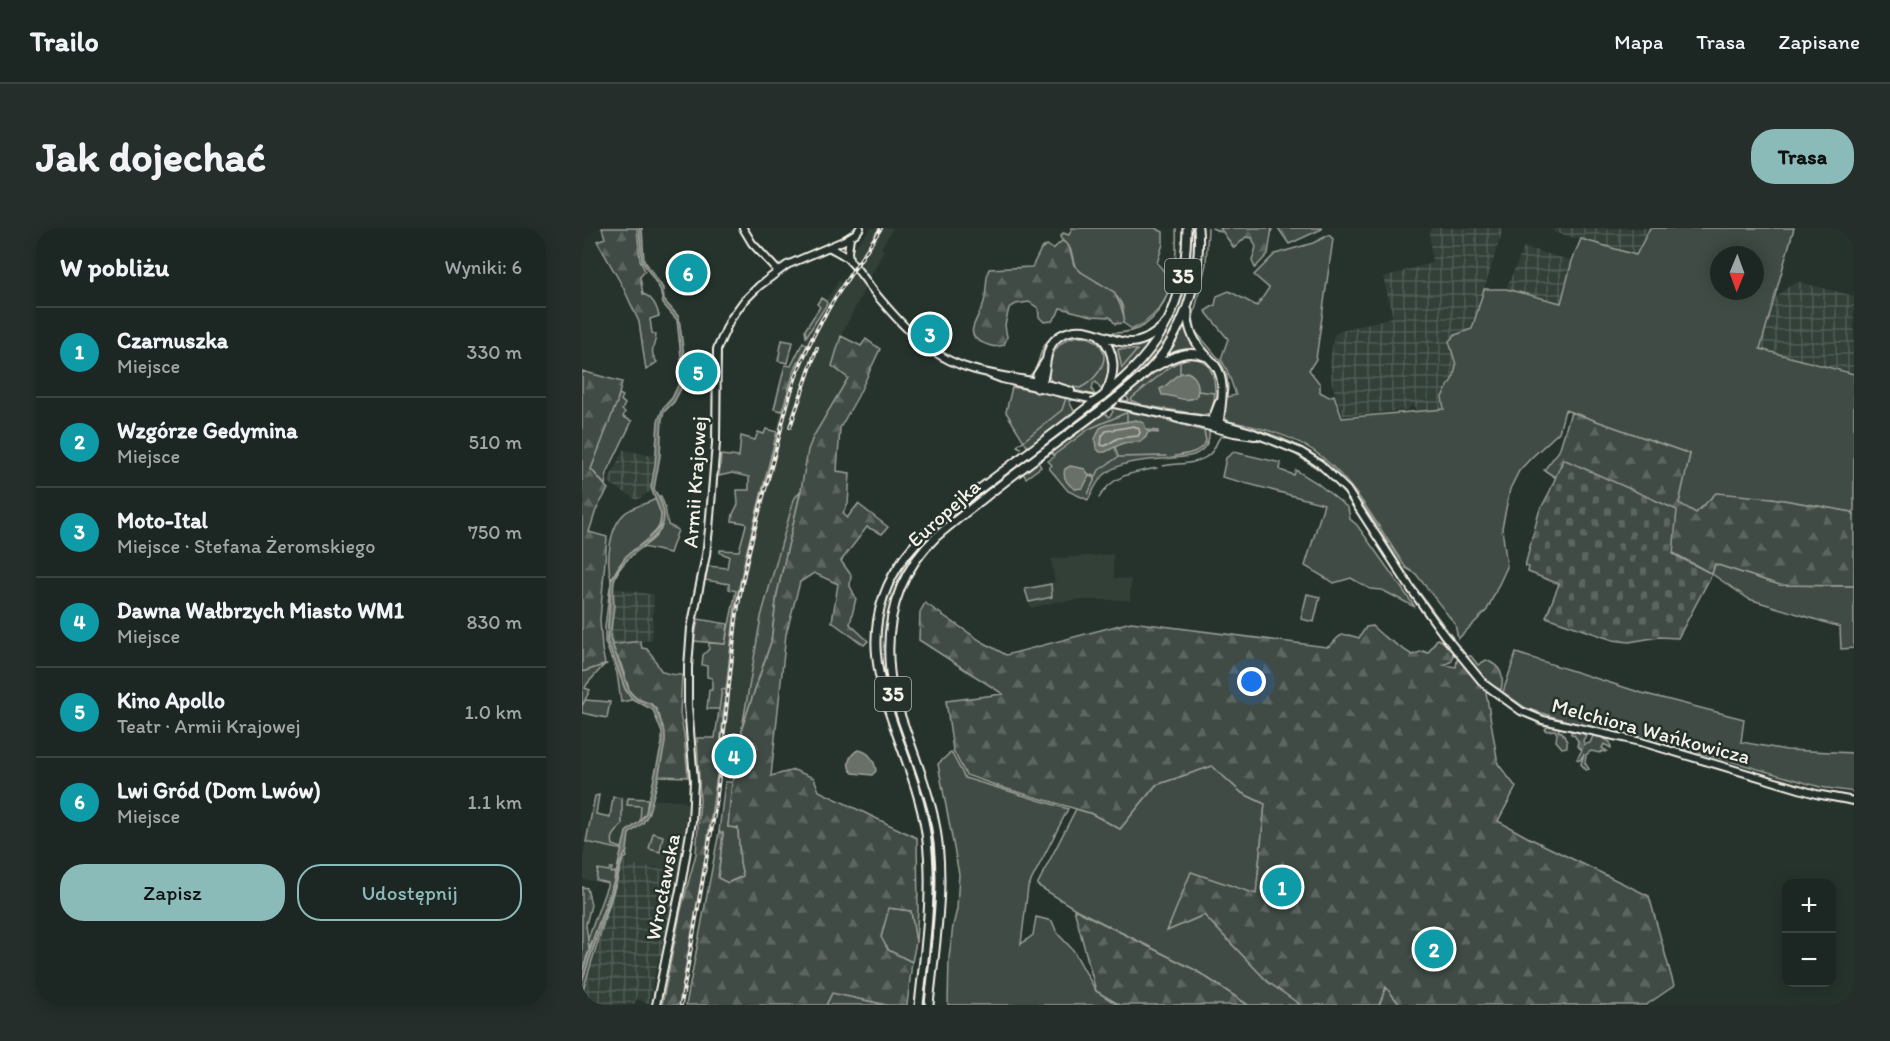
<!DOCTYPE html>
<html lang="pl">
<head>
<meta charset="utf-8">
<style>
  :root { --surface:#1c2622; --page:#252e2a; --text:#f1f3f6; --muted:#a0a5a5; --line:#3a4340; --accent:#8bbbb9 }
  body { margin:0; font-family:Itim,sans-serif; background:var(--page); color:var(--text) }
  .controls { position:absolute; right:18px; bottom:18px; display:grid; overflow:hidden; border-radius:12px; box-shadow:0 3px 15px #0003 }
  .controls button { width:54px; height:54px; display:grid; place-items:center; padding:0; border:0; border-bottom:2px solid var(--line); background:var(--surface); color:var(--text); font:30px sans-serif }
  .compass { position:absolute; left:1128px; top:18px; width:54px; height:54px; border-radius:50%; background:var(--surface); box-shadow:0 3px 15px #0003; rotate:181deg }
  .you { position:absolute; left:670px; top:454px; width:21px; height:21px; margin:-15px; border:4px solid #fff; border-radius:50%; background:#1a73e8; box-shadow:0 0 0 9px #1a73e833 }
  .badge { display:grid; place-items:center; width:39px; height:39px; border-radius:50%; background:var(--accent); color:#fff; font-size:20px; font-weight:700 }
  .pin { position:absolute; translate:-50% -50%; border:3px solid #fff; box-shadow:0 2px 6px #0006 }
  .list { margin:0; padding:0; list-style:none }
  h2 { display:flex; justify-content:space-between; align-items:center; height:78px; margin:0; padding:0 24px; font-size:26px }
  h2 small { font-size:20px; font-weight:400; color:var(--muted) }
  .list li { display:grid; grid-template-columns:39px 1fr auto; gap:18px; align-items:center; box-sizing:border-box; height:90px; padding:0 24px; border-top:2px solid var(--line) }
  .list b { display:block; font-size:22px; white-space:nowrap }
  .list p { margin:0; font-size:20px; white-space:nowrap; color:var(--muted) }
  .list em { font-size:20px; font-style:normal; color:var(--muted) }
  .actions { display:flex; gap:12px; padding:18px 24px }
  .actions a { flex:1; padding:14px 0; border:2px solid var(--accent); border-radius:24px; text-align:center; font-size:21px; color:var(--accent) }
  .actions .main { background:var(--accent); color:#111 }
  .map { position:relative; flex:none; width:1272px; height:777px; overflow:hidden; border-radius:24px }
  header { display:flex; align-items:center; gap:36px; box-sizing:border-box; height:84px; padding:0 30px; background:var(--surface); border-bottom:2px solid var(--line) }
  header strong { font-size:28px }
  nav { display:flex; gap:33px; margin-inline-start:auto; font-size:21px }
  .intro { display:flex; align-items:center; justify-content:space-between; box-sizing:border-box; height:144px; padding:0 36px }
  h1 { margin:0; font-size:42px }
  .button { padding:15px 27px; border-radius:24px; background:var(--accent); color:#111; font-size:21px; font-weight:700 }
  main { display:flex; gap:36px; padding:0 36px }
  aside { flex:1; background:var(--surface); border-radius:24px; box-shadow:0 3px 15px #0003 }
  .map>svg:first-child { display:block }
  .built { fill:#333f39 }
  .industrial { fill:url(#industrial-grid) }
  .green { fill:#414b45; stroke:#9a9e96; stroke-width:1.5; fill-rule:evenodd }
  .forest { fill:url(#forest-firs); stroke:#9a9e96; stroke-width:1.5 }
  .cemetery { fill:url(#cemetery-stones); stroke:#9a9e96; stroke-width:1.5 }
  .water { fill:#676f68; stroke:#9fa39b; stroke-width:1.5 }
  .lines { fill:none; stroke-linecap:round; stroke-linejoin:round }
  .shore { stroke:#bcbdb5; stroke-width:1.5 }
  .stream { stroke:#9fa39b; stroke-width:1.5 }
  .secondary-casing { stroke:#f4f1e8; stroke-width:10 }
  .primary-casing { stroke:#f4f1e8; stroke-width:11 }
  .secondary { stroke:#26332d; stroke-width:6 }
  .primary { stroke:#26332d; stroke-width:7 }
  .rail-casing { stroke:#f4f1e8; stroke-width:4 }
  .rail { stroke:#26332d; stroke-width:1.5; stroke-dasharray:4.5; stroke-linecap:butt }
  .primary-bridge-casing { stroke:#f4f1e8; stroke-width:11; stroke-linecap:butt }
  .primary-bridge { stroke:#26332d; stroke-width:7 }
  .labels { text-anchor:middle; stroke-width:5; stroke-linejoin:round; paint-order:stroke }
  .shield { fill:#26332d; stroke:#b6b8b0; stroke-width:1.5 }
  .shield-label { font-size:20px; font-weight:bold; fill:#f4f1e8 }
  .street-label { font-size:21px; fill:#f4f1e8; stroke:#26332d }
</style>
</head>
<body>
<header>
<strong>Trailo</strong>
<nav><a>Mapa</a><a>Trasa</a><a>Zapisane</a></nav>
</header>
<div class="intro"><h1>Jak dojechać</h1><a class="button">Trasa</a></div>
<main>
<aside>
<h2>W pobliżu<small>Wyniki: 6</small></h2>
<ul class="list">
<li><span class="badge" style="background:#0f9aa8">1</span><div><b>Czarnuszka</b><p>Miejsce</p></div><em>330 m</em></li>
<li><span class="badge" style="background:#0f9aa8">2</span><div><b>Wzgórze Gedymina</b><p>Miejsce</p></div><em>510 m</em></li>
<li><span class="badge" style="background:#0f9aa8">3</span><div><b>Moto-Ital</b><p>Miejsce · Stefana Żeromskiego</p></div><em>750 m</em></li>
<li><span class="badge" style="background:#0f9aa8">4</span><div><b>Dawna Wałbrzych Miasto WM1</b><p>Miejsce</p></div><em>830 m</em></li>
<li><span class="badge" style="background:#0f9aa8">5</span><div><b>Kino Apollo</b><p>Teatr · Armii Krajowej</p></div><em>1.0 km</em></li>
<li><span class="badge" style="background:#0f9aa8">6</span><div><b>Lwi Gród (Dom Lwów)</b><p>Miejsce</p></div><em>1.1 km</em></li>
</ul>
<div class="actions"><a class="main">Zapisz</a><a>Udostępnij</a></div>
</aside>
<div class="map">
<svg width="1272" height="777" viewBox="0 0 1272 777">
  <defs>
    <pattern id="industrial-grid" width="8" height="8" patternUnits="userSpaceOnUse" patternTransform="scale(1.5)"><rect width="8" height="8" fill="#333f39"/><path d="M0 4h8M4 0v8" fill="none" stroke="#515b56"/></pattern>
    <pattern id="forest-firs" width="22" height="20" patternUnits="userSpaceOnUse" patternTransform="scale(1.5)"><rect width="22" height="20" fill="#414b45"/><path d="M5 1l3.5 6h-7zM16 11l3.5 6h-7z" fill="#5d6560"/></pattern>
    <pattern id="cemetery-stones" width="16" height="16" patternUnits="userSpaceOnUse" patternTransform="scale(1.5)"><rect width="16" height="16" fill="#414b45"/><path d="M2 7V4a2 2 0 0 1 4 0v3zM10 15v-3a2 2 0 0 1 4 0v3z" fill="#5d6560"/></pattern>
  </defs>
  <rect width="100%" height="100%" fill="#26332d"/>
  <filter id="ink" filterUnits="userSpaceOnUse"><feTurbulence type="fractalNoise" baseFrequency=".0167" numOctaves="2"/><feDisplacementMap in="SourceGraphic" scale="12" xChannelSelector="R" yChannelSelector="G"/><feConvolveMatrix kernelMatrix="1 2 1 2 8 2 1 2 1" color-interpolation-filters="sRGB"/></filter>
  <g filter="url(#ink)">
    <path class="built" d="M289,0H311L299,20L302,22L259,108L261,147L267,150L231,209L226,222L219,262L212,271L179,389L160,500L158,542L150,555L134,553L153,379L164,325L208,148L227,103L245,77L244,73L257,52L261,54L273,34L271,26L273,18Z
      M531,326L532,350L549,351L548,372H498L473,374L449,380L442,361L473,354L469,331Z
      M40,570L100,573L104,575L106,581L97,643L47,636L44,623L39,627L33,644L29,645L26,656L0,651V631L11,585L39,589Z"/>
    <path class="industrial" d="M849,0H919L920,4L890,101L873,107L867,113L874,137L872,148L860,169L863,181L834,183L832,176L825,182L761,188L750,156L748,134L752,107L760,102L811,89L801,49L850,35L847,4Z
      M972,0H1068L1054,27L971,4Z
      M942,19L990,33L979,75L924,61Z
      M1217,54L1272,68V146L1178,122L1191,72L1207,58Z
      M41,222L74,228L69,254V263L55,272L26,254Z
      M32,360L72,367L70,412L29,417L28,410Z
      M45,629L47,636L97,643L81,727L77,728L67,775L54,771L52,777H0V765L41,630Z"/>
    <path class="green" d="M490,0H573L581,4V16L575,35C580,41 586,47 586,55C588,75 567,94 550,101L541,95C547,64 517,59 499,44C488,36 493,28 487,19C484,14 480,14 478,9L481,5L487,7Z
      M609,0H612C615,79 588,122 528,170L546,173L547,172L544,168C557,158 574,141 588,134C597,129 606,127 615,129C643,136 638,168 629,188L619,189C567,180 516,170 466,154L463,150C465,140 466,128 472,119C496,83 549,120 519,162L514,154L511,156L510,162L513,167L525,170C535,160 547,151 556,141C594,103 609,52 609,0Z
      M1068,0H1212L1178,121L1272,146V287L1269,284L1190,270L1114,285L1095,282L1108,226L983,182L977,204L949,230L937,243L928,261L920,300L925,339L905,382L876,411L873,396L834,346L824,340C799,303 776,259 740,229C715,208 677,199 646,193L642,188L645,169L654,167L645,142L639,131L646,111L623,83L633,77L635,68L647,63L675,78L687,60L672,47L693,26L731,15L747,7L751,11L734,131L727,142L738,156V164L747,169L752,167L760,190L862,181L860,169L872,148L874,137L867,113L873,107L890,101L902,61H924L979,75L990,33L999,11L1054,27ZM1137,27H1173V63H1137Z
      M239,70L244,73L245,76L224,109L223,102L238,79L235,76Z
      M602,96L618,123L579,133Z
      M572,109L551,136L532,152L527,113Z
      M200,112L211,114L206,135L196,133Z
      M430,159L495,171L487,173L492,183L490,186L446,220L424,184Z
      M37,166L41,168L39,172L43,176L40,182L43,184L41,189L50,193L25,245L23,257L9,241Z
      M516,176L518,177L356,304L310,374C286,459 336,519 349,600C359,658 349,718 344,777H340L348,615L300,452L297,415L299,393L308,362L321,337L344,310Z
      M528,178L624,200L627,204C628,215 622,222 612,227C585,234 542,227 521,248C514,254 511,264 506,272L486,263L467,240L470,237L466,233L472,229L470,225L456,234L459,239L444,250L440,244L521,183L527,189L531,184Z
      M184,201L195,204L164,326L153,379L144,462H140L138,481H125L127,462H130V450L125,449V438L120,437L121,427L127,421V415L143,416L154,363L147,361V356L123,352L126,338L145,340L147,328L138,325V322L157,323L164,297L163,295L150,293L151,286L156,276L155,262H167V249L150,245L137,248L139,227L157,229L159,208L173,212L176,204L182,206Z
      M652,224L699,235L698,242L712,247L714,242L735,255L766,280L768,291L775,297L833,379L800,362L788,361L769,350L752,355L723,338L742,276L640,249L644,230Z
      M219,262L195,366L189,414L160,500L179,389L212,271Z
      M77,268H79L83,279L86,297L96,302L88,325L61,319C82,305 86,292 77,268Z
      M74,271C90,304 64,309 45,328C38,334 33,344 29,352C24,333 27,299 43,285C52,278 64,276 74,271Z
      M1133,336L1198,357L1272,358V420L1259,421L1258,399L1167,371L1130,346Z
      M469,356L470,369L447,374L443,361Z
      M28,359H29L25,411L43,461L50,471L49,472L39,474L35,445L23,414V399Z
      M725,366L738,369L732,394L719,391Z
      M934,425L1060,465L1162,491L1159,514L1204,522L1272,525V564L1238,559L1145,532L1040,505L991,495L944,480L921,464Z
      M3,472L28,474L25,490L0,485V478Z
      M369,524L383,550L486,581L446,659L439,716L451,707L454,689L470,693L475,705L491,722L514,763L536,777H366L367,730L371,698L375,681L377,646L356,536Z
      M630,538L660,565L683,576L674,667L609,645L586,702L622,687L686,754L719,777H666L613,742L495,682L455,657L494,581L508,585L538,601L574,557Z
      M143,554H150L146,599L156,600L158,634L161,648L145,655L136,650L141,605L137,604Z
      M17,567L14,586L28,589L31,569L40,570V596C36,604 28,606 31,617L40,620L41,622L4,614L13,568Z
      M46,570L66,571L64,585L58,593L59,578L45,577Z
      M71,605L81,608L78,624L67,621Z
      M44,624L45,629L41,631L36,649L0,765V753L34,653L38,635Z
      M28,640H30L29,645L33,644L32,653L7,722L6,711L26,655L14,652L16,641L27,643Z
      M306,680L329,683L334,714L330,734L306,722L299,710Z
      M804,759L818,777H797Z
      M250,765L305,777H244Z"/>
    <path class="forest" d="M20,0H55L58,32L63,43L58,49L61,66C70,69 75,79 77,88L68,91L70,105L74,107C73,120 66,122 75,134L64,142L57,94L41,59L15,13L23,10Z
      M638,0H690L686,26L673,40L670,33L674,19L670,10L664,9L652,20Z
      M696,0H740V1L707,16Z
      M480,13L487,18L492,37L499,44L532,64L539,79L542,89L541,95L533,96L528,89L510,88L478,80L475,87L470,93L462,94L457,89L456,80L447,74L434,76L427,80L423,97L425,109L422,117C412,120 408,118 399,114C380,106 398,89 402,74C405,63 403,52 407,41L450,39L459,21L465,17L471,21Z
      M259,108L279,118L284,111L298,121L276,168L258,200L255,243L268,245L266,276L261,285L265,290L276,276L306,299L300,306L285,299L259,333L269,347L268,358L274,370L268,396L286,413L282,417L250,394L256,356L232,345L218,354L204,406L189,548L212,542L232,550L237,563L335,610L336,681L334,714L329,683L307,680L299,709L306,722L330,734L325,777H305L250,765L244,777H104L137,604L141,605L136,650L146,655L161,648L158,634L156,600L146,599L150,554L158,542L160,500L189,414L195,366L219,262L226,222L231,209L266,150L250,138Z
      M221,114L225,117L212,143L200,183L192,181L203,137L209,138Z
      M0,143L40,154L35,174L9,241L26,261L14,282L7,304L25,309L18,392L20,421L23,436L5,456L3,460L8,462L0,478Z
      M989,184L1108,226L1097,275L1114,285L1134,265L1190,270L1270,284L1272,287V358L1198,357L1133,336L1130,346L1086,322L962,242L977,223Z
      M343,375L399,413L424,427L549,394L745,419C752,417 754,408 761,407C765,406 773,409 777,410L784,399L790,398L801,408L830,427L841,423L846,425L855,411L860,413L871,425L870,433L862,437L874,439L875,432H878L904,464L916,536L934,559L916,593L947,610L1067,668L1092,758L1064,777H818L804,759L797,777H719L686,754L622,687L585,703L609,644L674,666L683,576L660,565L630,538L574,557L538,601L508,585L425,561L384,547L371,522L364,473L421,466L337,412L338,384Z
      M116,391L146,396L143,416L112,413Z
      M58,413L60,420L65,421C83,440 69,446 100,447L98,486L102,506L106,549L76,548L83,510L77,486L69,476L55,471L48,464L39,436L29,417Z
      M889,428L896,437L904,432C918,438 923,446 919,462C906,457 895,442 886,431V428Z
      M140,461L144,462L135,547L123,630L97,777H80L99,682L114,626L118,572L115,510H133Z
      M956,493L978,499L976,503L980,504L985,514V519L980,520L974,513L975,506L973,502L965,503L963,502L965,498L955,496Z
      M989,503L1000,505L1004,508L1001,512L1002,517L1008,515L1011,508L1019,509L1028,514L1029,520L1022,516L1020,520L1025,523L1023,524L1020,523L1018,525L1009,523L1004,527L1003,535L1007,541L1004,542L999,536L1002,526L998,532L995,531L1000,522L995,518L996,513L992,507L989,506Z
      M0,659L5,660L9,677L4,696L7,722L0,744Z
      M492,681L613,742L666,777H538L514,763Z"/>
    <path class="cemetery" d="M981,231L1095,282L1091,326L1130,346L1096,410L1077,409L1047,414L1031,412L964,389L977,356L946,344L947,339L943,338L957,284L968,263Z"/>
    <path class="water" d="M57,0H60L62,32L81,60L82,72L97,89L104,143L103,153L92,174L82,184L80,191L78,228L72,261C105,312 47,313 33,350C30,358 32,370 32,378C31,389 29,399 28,410L48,464L55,471L69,476L74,481L83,504V515L75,556L66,587L61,595L47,606L45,623L38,635L34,653L0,753V744L32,653L44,604L58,593L64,585L80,515V505L71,482L50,471L43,461L35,438L25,414L29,352L44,328L64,313L78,299L79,286L69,260L73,236L76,193L81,180L90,170L101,147L95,92L81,76L78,61L60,33Z
      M605,144C615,148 619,159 614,169C601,176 591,166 580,167L578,161C589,157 591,145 605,144Z
      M554,192L562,195L564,202L576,203V205L566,204L564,209L558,214L541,215L523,224H518L514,220L513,211L518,200L524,197Z
      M488,238L503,241L506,246L512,248V250L507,248L501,260L493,261C485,256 480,250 483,241Z
      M276,522C287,523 293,533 294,543L290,547L271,545C263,538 267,527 276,522Z"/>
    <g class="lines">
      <path class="shore" d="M552,198L557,201L558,205L556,208L536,210L523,218L519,217L520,208L524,203Z"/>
      <path class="stream" d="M626,0L624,36L611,90L614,104L637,131L645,147L646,161L642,180
        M630,0L639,4
        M502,108C536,117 521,149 498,160L478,157L469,153C466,147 466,144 467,138C471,119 483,108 502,108Z
        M536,122L537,121L555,122L540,140Z
        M445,149C457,144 456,128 462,118C466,112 472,106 479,102C498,92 513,105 533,105C587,105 596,43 594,0
        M616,163L632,165
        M550,173L559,176
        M549,174L550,170L589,138L598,133
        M565,178L621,187L628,185C639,162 633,120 598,133V145
        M641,188L645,193C679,202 713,212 741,233C777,261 803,313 828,351C841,371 857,390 871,410
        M545,194V186
        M658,209L689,215
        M439,220L435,218L480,182L484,170
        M710,224L742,245L763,267L840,384
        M472,227L507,201L546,184L573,189L622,203L624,213C618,225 605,226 593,228
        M537,229L584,228
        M581,238C594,235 612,237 624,229C640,219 629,205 651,208
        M506,266L517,242L536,229L533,219
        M517,270C530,247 552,244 575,240
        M0,444L25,436"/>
      <g class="secondary-casing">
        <path id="secondary" d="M161,0L170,15L196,43
          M247,19C253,23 261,26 266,31C278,43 287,58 298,71C313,89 330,108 350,122C391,152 443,146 489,163
          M267,31L266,24L268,9
          M407,146L420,151L475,164L580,186L630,193L669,204L719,224L738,236L765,262L829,361L862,407L902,456L939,483L961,492L1059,514L1234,566L1272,573
          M593,190L652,205L673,208
          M74,777L99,657L110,593L112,553L106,477V439L109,400L124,327L127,301L134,215L135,121L148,92L161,74L177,58L205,37L261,13L274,5L278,0"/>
      </g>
      <g class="primary-casing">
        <path id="primary" d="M606,83C605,100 611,113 623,126C628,132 634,136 637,144C643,159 639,179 637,195
          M518,108C534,124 534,145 524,164
          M463,134L455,147L453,157L455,160C469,149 457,120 479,107C518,86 540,143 585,94
          M571,140C589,130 604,120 625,129
          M521,168C580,121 604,76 605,0
          M533,171C544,162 555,153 565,144C601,108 620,50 616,0
          M630,193L637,175
          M337,777C343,720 352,662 344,605C330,508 252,423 324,327C343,302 371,282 395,263C434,233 473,205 511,175
          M347,777C353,714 366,648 351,586C341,544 323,505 311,464C300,406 310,351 354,309C371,294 390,280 407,266C445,236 485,207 524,178"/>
      </g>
      <use href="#secondary" class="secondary"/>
      <use href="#primary" class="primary"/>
      <g class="rail-casing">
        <path id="rail" d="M208,199L235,120
          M99,777L134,576L154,392C161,339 176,288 190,236C200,199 207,161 223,126C242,81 273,41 299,0"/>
      </g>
      <use href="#rail" class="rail"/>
      <g class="primary-bridge-casing">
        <path id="primary-bridge" d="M511,175L521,168
          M524,178L533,171"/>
      </g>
      <use href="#primary-bridge" class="primary-bridge"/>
    </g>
  </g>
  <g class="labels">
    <g class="shield">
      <rect x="583" y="31" width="36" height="34" rx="4.5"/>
      <rect x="293" y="449" width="36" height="34" rx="4.5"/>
    </g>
    <g class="shield-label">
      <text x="601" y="55">35</text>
      <text x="311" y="473">35</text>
    </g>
    <g class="street-label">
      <text transform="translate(113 254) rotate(-86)" y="7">Armii Krajowej</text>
      <text transform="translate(362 285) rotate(-42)" y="7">Europejka</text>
      <text transform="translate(1069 503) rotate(15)" y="7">Melchiora Wańkowicza</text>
      <text transform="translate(81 659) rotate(-79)" y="7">Wrocławska</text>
    </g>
  </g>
</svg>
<div class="controls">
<button>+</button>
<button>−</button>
</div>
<svg class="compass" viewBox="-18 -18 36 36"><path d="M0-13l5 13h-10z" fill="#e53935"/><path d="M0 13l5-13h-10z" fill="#a0a5a5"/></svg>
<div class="you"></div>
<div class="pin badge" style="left:700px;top:659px;background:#0f9aa8">1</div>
<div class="pin badge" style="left:852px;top:721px;background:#0f9aa8">2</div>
<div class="pin badge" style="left:348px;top:106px;background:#0f9aa8">3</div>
<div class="pin badge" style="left:152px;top:528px;background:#0f9aa8">4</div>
<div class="pin badge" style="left:116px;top:144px;background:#0f9aa8">5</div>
<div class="pin badge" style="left:106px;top:45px;background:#0f9aa8">6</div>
</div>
</main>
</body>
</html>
